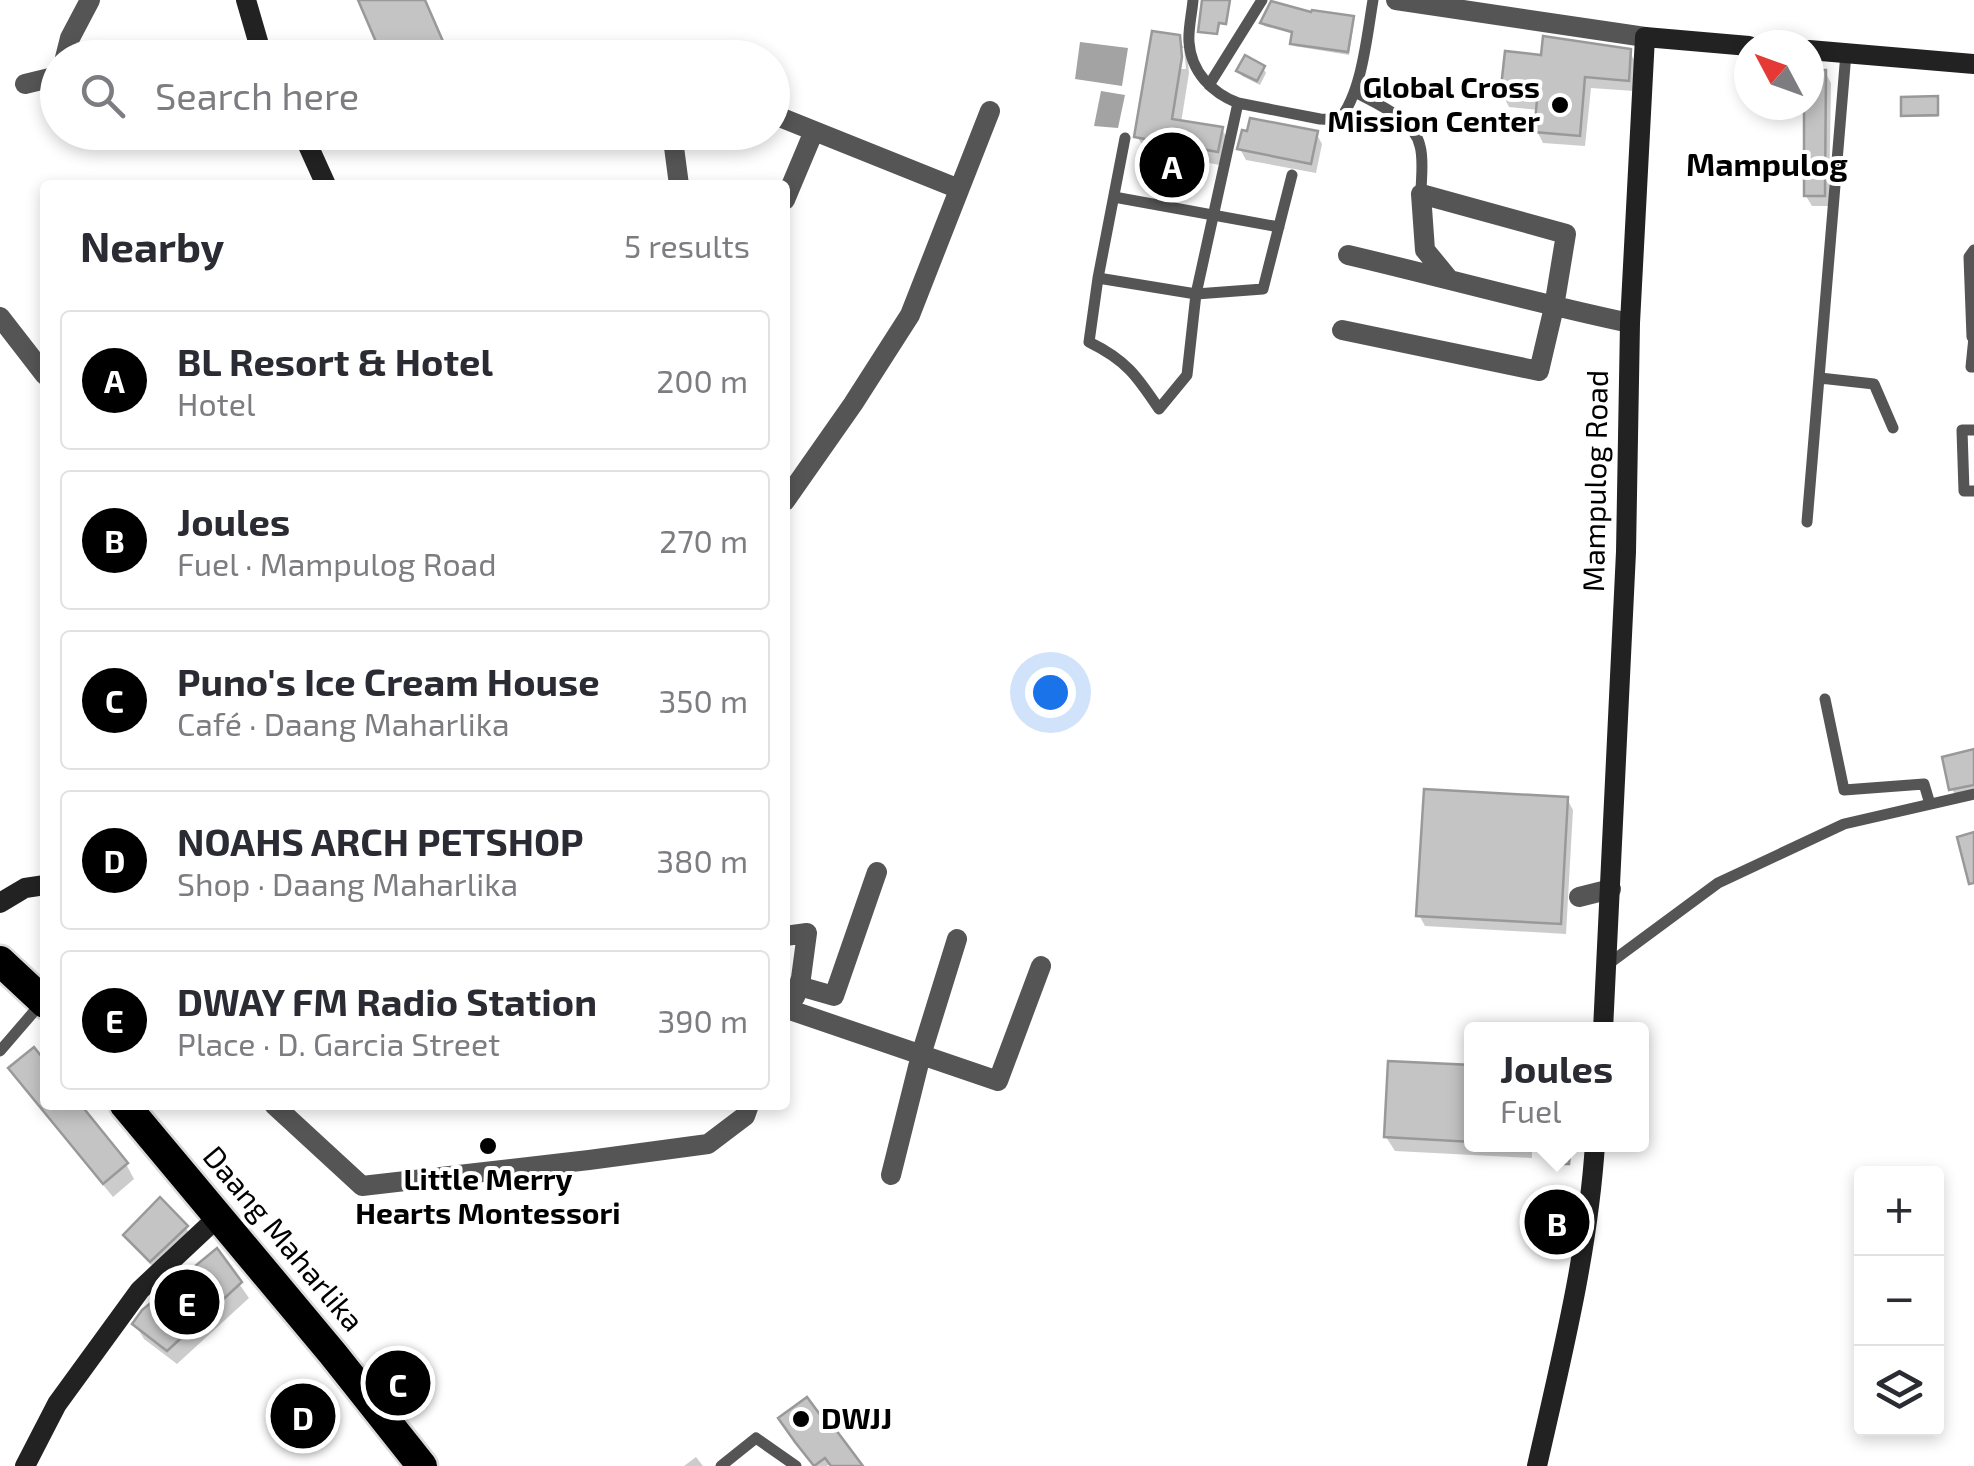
<!DOCTYPE html>
<html lang="en">
<head>
<meta charset="utf-8">
<style>
  :root { --surface:#fff; --page:#f7f7f7; --text:#2b2b33; --muted:#7c7c81; --line:#e1e1e2; --accent:#000 }
  body { margin:0; font-family:"Exo 2",sans-serif; background:var(--page); color:var(--text) }
  .controls { position:absolute; right:30px; bottom:30px; display:grid; overflow:hidden; border-radius:10px; box-shadow:0 5px 15px #0003 }
  .controls button { width:90px; height:90px; display:grid; place-items:center; padding:0; border:0; border-bottom:2px solid var(--line); background:var(--surface); color:var(--text); font:50px sans-serif }
  .compass { position:absolute; left:1734px; top:30px; width:90px; height:90px; border-radius:50%; background:var(--surface); box-shadow:0 5px 15px #0003; rotate:311deg }
  .you { position:absolute; left:1050px; top:692px; width:35px; height:35px; margin:-25px; border:8px solid #fff; border-radius:50%; background:#1a73e8; box-shadow:0 0 0 15px #1a73e833 }
  .badge { display:grid; place-items:center; width:65px; height:65px; border-radius:50%; background:var(--accent); color:#fff; font-size:32px; font-weight:700 }
  .pin { position:absolute; translate:-50% -50%; border:5px solid #fff; box-shadow:0 2px 10px #0006 }
  .popup { position:absolute; left:1464px; top:1022px; width:185px; height:130px; box-sizing:border-box; display:grid; place-content:center; border-radius:10px; background:var(--surface); filter:drop-shadow(0 2px 8px #0005); font-size:32px; white-space:nowrap; color:var(--muted) }
  .popup b { font-size:38px; color:var(--text) }
  .popup::after { content:''; position:absolute; left:50%; top:100%; margin-left:-20px; border:20px solid transparent; border-top-color:var(--surface) }
  .list { margin:0; padding:0; list-style:none }
  h2 { display:flex; justify-content:space-between; align-items:center; height:130px; margin:0; padding:0 40px; font-size:42px }
  h2 small { font-size:32px; font-weight:400; color:var(--muted) }
  .list li { display:grid; grid-template-columns:65px 1fr auto; gap:30px; align-items:center; box-sizing:border-box; height:140px; margin:0 20px 20px; padding:0 20px; border:2px solid var(--line); border-radius:10px }
  .list b { display:block; font-size:38px; white-space:nowrap }
  .list p { margin:0; font-size:32px; white-space:nowrap; color:var(--muted) }
  .list em { font-size:32px; font-style:normal; color:var(--muted) }
  .icon { flex:none; width:55px; height:55px; fill:none; stroke:currentColor; stroke-width:2; stroke-linecap:round; stroke-linejoin:round }
  .map { position:relative; flex:none; width:1974px; height:1466px; overflow:hidden }
  .search { position:absolute; background:var(--surface); box-shadow:0 5px 15px #0003; left:40px; top:40px; width:750px; height:110px; display:flex; align-items:center; gap:25px; box-sizing:border-box; padding:0 35px; border-radius:55px; color:var(--muted); font-size:38px }
  .panel { position:absolute; background:var(--surface); box-shadow:0 5px 15px #0003; left:40px; top:180px; width:750px; height:930px; border-radius:10px }
  .map>svg:first-child { display:block }
  .water { fill:#a3a3a3 }
  .shadow { fill:#0003; fill-rule:evenodd }
  .building { fill:#c4c4c4; stroke:#999; stroke-width:2.5 }
  .lines { fill:none; stroke-linecap:round; stroke-linejoin:round }
  .highway-casing { stroke:#dbdbdb; stroke-width:35 }
  .lane { stroke:#555; stroke-width:11 }
  .street { stroke:#555; stroke-width:20 }
  .secondary { stroke:#222; stroke-width:20 }
  .highway { stroke:#000; stroke-width:30 }
  .poi-dot { fill:#000; stroke:#fff; stroke-width:4 }
  .labels { text-anchor:middle; stroke-width:8; stroke-linejoin:round; paint-order:stroke }
  .poi-label { font-size:30px; font-weight:bold; fill:#000; stroke:#fff; text-anchor:end }
  .street-label { font-size:30px; fill:#000; stroke:#fff }
  .neighbourhood-label { font-size:32px; font-weight:bold; fill:#000; stroke:#fff }
</style>
</head>
<body>
<div class="map">
<svg width="1974" height="1466" viewBox="0 0 1974 1466">
  <rect width="100%" height="100%" fill="#fff"/>
  <path class="water" d="M1080,42L1128,48L1122,86L1075,79Z
    M1101,91L1125,95L1118,128L1094,126Z"/>
  <path class="shadow" d="M360,0H425L450,58H385Z
    M1352,19L1354,22L1349,55L1294,46L1292,43L1294,34L1264,26L1263,23Z
    M1178,38L1187,53L1189,73L1181,123L1222,129L1230,144L1225,166L1146,151L1137,136ZM1178,48H1184L1186,69H1181Z
    M1629,51L1636,63L1634,91L1591,88L1585,146L1543,143L1537,131L1539,110L1509,107L1503,95L1543,58Z
    M1263,68L1266,73L1260,85L1242,76L1239,71Z
    M1825,72L1831,83L1829,206H1812L1806,196L1809,73Z
    M1937,99L1938,117H1905L1904,115Z
    M1316,133L1322,144L1316,173L1246,160L1240,149Z
    M1974,752V796L1958,800L1952,789Z
    M1567,799L1573,810L1566,934L1425,926L1419,915Z
    M45,1065V1105H78L126,1164L134,1179L113,1197L20,1083L11,1069Z
    M1472,1067V1144H1532V1158L1395,1151L1386,1137Z
    M1565,1204L1569,1210L1566,1249L1553,1248L1549,1242Z
    M186,1228L192,1238L157,1271L132,1245L126,1235Z
    M217,1252L249,1298L177,1364L144,1339L135,1324Z
    M785,1425L829,1432L859,1466H833L831,1463L827,1466H816Z
    M696,1457L703,1466H684Z"/>
  <path class="building" d="M358,0H425L445,46L420,58H383Z
    M1202,0H1230L1226,24L1219,23L1217,34L1198,32Z
    M1271,1L1311,12L1312,10L1354,16L1348,52L1290,44L1292,32L1260,23Z
    M1152,31L1180,35L1182,57L1172,119L1223,127L1218,152L1134,137Z
    M1543,36L1631,49L1629,81L1585,77L1580,136L1534,132L1537,100L1500,96L1505,51L1541,55Z
    M1245,55L1265,66L1257,81L1236,71Z
    M1809,70H1826L1825,196H1804V105H1809Z
    M1938,96V115L1901,116V97Z
    M1250,118L1318,131L1311,164L1237,149L1242,130L1247,131Z
    M1974,749V785L1949,790L1942,757Z
    M1424,789L1568,797L1561,924L1416,916Z
    M1974,832V883L1969,884L1957,837Z
    M34,1047L45,1061V1105H81L128,1163L103,1184L8,1068Z
    M1388,1061L1472,1065V1142L1384,1137Z
    M1555,1144H1571L1569,1164H1553Z
    M160,1197L188,1226L150,1262L123,1235Z
    M1550,1200L1567,1201L1564,1243L1547,1242Z
    M217,1248L242,1282L167,1351L132,1324L142,1310Z
    M807,1397L830,1428L833,1426L863,1466H831L825,1458L814,1466L795,1442L778,1418Z"/>
  <g class="lines">
    <g class="highway-casing">
      <path id="highway" d="M0,961L45,1003
        M125,1105L333,1354L422,1466"/>
    </g>
    <path class="lane" d="M1209,85L1262,0
      M1355,92C1377,104 1414,119 1420,146C1424,160 1421,179 1421,194
      M1238,103L1320,119L1339,120C1362,93 1367,35 1373,0
      M1125,138L1098,278L1089,342C1126,360 1137,376 1159,409L1187,375L1196,294L1238,103C1212,93 1191,72 1189,42C1188,29 1192,13 1193,0
      M1114,197L1279,227
      M1098,278L1196,294L1263,289L1292,175
      M1972,337L1969,257L1974,250
      M1974,337L1971,367H1974
      M1820,378L1874,384L1893,428
      M1974,430H1962L1964,491H1974
      M1807,522L1846,53
      M1825,699L1844,790L1924,784L1930,804
      M1607,965L1718,883L1844,824L1974,794
      M0,1051L43,1001
      M721,1466L756,1438L796,1466"/>
    <path class="street" d="M1396,0L1645,37
      M65,58L70,38L90,0
      M25,84L58,76
      M772,114L959,189
      M672,132L679,185
      M785,200L814,131
      M1348,255C1442,277 1535,303 1630,323
      M0,317L45,375
      M1342,330L1539,371L1554,307L1566,234L1421,194L1425,250L1448,278
      M785,501L853,404L910,315L990,111
      M1579,897L1611,889
      M785,936L807,933L801,978L795,997
      M799,986L834,996L877,872
      M790,1010L998,1081L1041,966
      M274,1105L362,1186L589,1160L708,1144L745,1116L749,1105
      M891,1175L921,1055L957,939"/>
    <path class="secondary" d="M246,0L262,55
      M1809,50L1974,64
      M257,58L270,54L282,58
      M302,132L326,185
      M0,903L25,888L45,885
      M1603,1030L1626,552L1630,323L1645,37L1749,46
      M25,1466L57,1404L140,1290L219,1216
      M1537,1466C1561,1360 1588,1253 1595,1144"/>
    <use href="#highway" class="highway"/>
  </g>
  <g class="poi-dot">
    <circle cx="1560" cy="105" r="10"/>
    <circle cx="488" cy="1146" r="10"/>
    <circle cx="801" cy="1419" r="10"/>
  </g>
  <g class="labels">
    <g class="poi-label">
      <text x="1540" y="98">Global Cross<tspan x="1540" dy="34">Mission Center</tspan></text>
      <text x="488" y="1190" text-anchor="middle">Little Merry<tspan x="488" dy="34">Hearts Montessori</tspan></text>
      <text x="821" y="1429" text-anchor="start">DWJJ</text>
    </g>
    <g class="street-label">
      <text transform="translate(1596 481) rotate(-89)" y="10">Mampulog Road</text>
      <text transform="translate(283 1239) rotate(50)" y="10">Daang Maharlika</text>
    </g>
    <g class="neighbourhood-label">
      <text x="1767" y="176">Mampulog</text>
    </g>
  </g>
</svg>
<div class="controls">
<button>+</button>
<button>−</button>
<button><svg class="icon" aria-label="layers" viewBox="0 0 24 24"><path d="M12 4l9 5-9 5-9-5zM3 14l9 5 9-5"/></svg></button>
</div>
<svg class="compass" viewBox="-18 -18 36 36"><path d="M0-13l5 13h-10z" fill="#e53935"/><path d="M0 13l5-13h-10z" fill="#7c7c81"/></svg>
<div class="you"></div>
<div class="pin badge" style="left:1172px;top:165px">A</div>
<div class="pin badge" style="left:1557px;top:1222px">B</div>
<div class="popup"><b>Joules</b>Fuel</div>
<div class="pin badge" style="left:398px;top:1383px">C</div>
<div class="pin badge" style="left:303px;top:1416px">D</div>
<div class="pin badge" style="left:187px;top:1302px">E</div>
<div class="search"><svg class="icon" aria-label="search" viewBox="0 0 24 24"><circle cx="10" cy="10" r="6"/><path d="M15 15l6 6"/></svg>Search here</div>
<section class="panel">
<h2>Nearby<small>5 results</small></h2>
<ul class="list">
<li><span class="badge">A</span><div><b>BL Resort &amp; Hotel</b><p>Hotel</p></div><em>200 m</em></li>
<li><span class="badge">B</span><div><b>Joules</b><p>Fuel · Mampulog Road</p></div><em>270 m</em></li>
<li><span class="badge">C</span><div><b>Puno's Ice Cream House</b><p>Café · Daang Maharlika</p></div><em>350 m</em></li>
<li><span class="badge">D</span><div><b>NOAHS ARCH PETSHOP</b><p>Shop · Daang Maharlika</p></div><em>380 m</em></li>
<li><span class="badge">E</span><div><b>DWAY FM Radio Station</b><p>Place · D. Garcia Street</p></div><em>390 m</em></li>
</ul>
</section>
</div>
</body>
</html>
